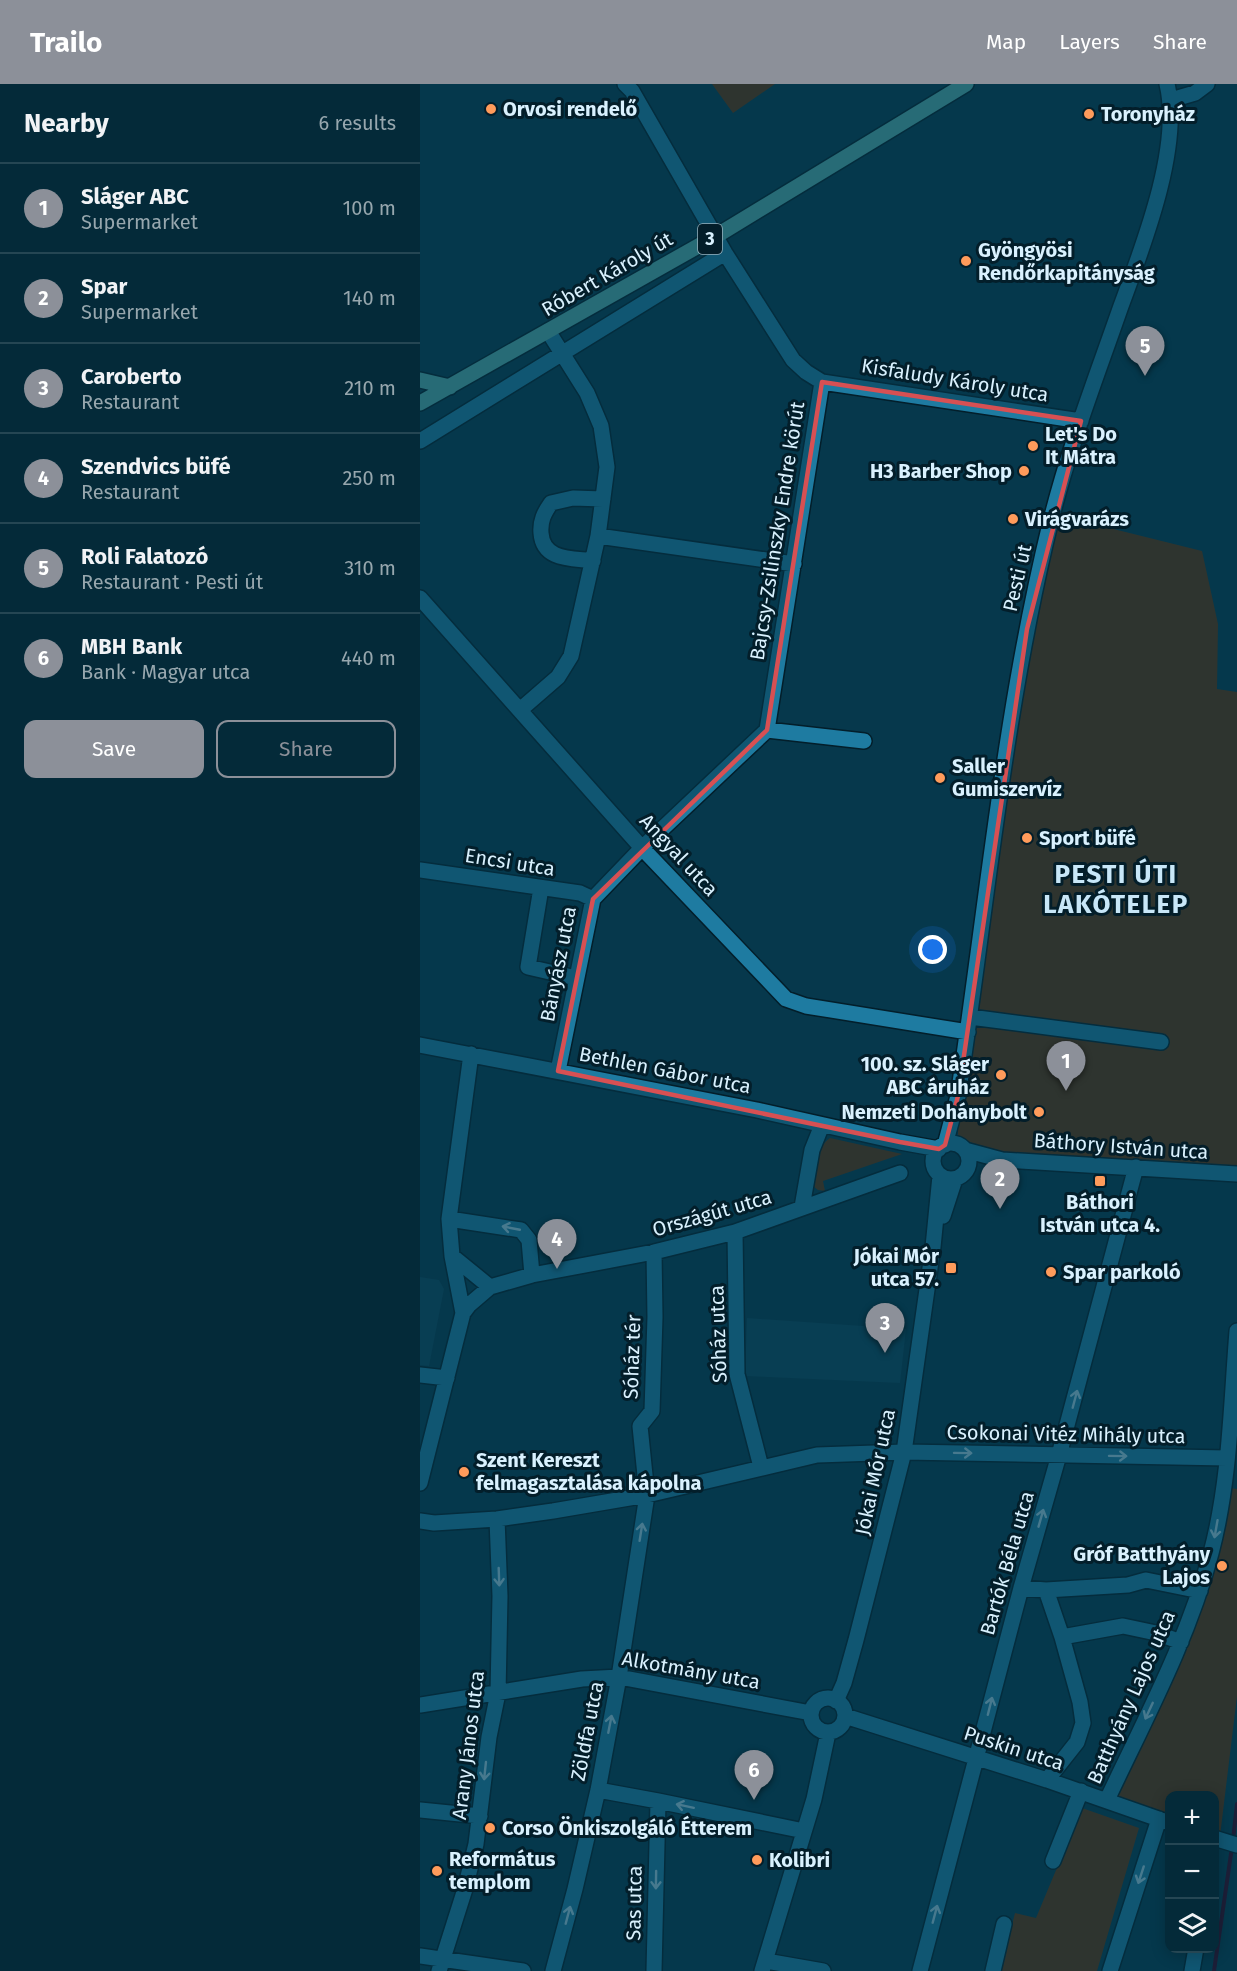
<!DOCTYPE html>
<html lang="en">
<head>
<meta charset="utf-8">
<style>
  :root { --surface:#042a39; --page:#123644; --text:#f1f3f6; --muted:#97a7ae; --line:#254653; --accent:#8c9099 }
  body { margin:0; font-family:"Fira Sans",sans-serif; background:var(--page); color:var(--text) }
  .controls { position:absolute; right:18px; bottom:18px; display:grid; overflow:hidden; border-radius:12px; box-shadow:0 3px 15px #0003 }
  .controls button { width:54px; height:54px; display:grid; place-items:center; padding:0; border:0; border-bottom:2px solid var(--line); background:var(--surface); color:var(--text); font:30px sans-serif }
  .you { position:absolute; left:513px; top:866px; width:21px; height:21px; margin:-15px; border:4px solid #fff; border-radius:50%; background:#1a73e8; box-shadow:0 0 0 9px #1a73e833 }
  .badge { display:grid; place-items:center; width:39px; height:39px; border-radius:50%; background:var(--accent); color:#fff; font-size:20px; font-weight:700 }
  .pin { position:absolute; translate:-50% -50px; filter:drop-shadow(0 2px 3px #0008) }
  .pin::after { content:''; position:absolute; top:32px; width:21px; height:18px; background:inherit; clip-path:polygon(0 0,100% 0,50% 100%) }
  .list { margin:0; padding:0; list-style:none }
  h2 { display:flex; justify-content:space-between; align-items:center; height:78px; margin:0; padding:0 24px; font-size:26px }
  h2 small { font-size:20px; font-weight:400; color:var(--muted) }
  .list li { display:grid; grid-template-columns:39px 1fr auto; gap:18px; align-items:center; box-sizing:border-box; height:90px; padding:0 24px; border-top:2px solid var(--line) }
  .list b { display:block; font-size:22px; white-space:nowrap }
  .list p { margin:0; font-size:20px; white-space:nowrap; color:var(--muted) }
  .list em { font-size:20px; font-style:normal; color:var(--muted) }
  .actions { display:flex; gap:12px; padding:18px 24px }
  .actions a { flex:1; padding:14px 0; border:2px solid var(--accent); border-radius:12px; text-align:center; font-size:21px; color:var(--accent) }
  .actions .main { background:var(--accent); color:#fff }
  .icon { flex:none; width:33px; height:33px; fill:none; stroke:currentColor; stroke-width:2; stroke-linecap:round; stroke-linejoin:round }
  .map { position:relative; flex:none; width:817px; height:1887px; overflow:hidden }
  header { display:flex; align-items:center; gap:36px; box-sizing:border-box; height:84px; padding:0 30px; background:var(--accent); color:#fff }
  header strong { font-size:28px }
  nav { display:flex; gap:33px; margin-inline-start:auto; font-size:21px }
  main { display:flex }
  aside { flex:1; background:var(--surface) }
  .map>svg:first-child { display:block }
  .built { fill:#0d455b }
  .green { fill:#61300c }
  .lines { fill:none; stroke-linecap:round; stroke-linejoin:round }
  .stream { stroke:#390021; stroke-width:4 }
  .minor-casing { stroke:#031e2a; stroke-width:18 }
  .major-casing { stroke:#031e2a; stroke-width:18 }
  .minor { stroke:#1e7ba1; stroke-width:15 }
  .major { stroke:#50a8a8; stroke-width:15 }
  .oneway { stroke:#98c8dd }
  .marked { fill:none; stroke:#d75053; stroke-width:4.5; stroke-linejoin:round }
  .poi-dot { fill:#ff9b5b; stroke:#031e2a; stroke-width:2 }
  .labels { text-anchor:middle; stroke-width:6; stroke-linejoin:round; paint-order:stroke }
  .shield { fill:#031e2a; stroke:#99b2be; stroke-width:1.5 }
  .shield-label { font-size:18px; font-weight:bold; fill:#d9f1fe }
  .poi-label { font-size:20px; font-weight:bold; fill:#d9f1fe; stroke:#031e2a; text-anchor:start }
  .street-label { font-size:20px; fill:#d9f1fe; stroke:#031e2a }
  .district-label { font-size:26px; font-weight:bold; letter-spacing:1.5px; fill:#c8e7f8; stroke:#031e2a }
</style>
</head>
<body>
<header>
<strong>Trailo</strong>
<nav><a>Map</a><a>Layers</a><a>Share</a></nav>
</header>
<main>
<aside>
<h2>Nearby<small>6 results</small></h2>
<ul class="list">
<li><span class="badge">1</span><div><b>Sláger ABC</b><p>Supermarket</p></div><em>100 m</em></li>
<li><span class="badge">2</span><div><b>Spar</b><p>Supermarket</p></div><em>140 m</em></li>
<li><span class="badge">3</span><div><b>Caroberto</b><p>Restaurant</p></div><em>210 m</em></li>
<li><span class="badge">4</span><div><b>Szendvics büfé</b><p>Restaurant</p></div><em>250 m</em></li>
<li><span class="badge">5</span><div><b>Roli Falatozó</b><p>Restaurant · Pesti út</p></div><em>310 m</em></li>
<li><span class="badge">6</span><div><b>MBH Bank</b><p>Bank · Magyar utca</p></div><em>440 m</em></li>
</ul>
<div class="actions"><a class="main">Save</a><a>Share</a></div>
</aside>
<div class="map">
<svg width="817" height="1887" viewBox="0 0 817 1887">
  <rect width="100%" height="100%" fill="#06384c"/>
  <path class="built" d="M0,1193L19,1196L24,1205L9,1282L0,1281Z
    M327,1234L486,1245L480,1299L325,1292Z"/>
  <path class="green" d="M292,0H355L313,29Z
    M633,430L782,467L798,540L797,605L817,608V1090L560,1070L538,1061V1022L581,708Z
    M410,1054L482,1070L403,1097L405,1107L398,1106L393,1102C396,1086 395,1064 410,1054Z
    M803,1403L817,1405V1612L800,1752L795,1750L794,1712H750L749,1734L693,1714L744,1608Z
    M662,1724L719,1744L677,1887H580L595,1829L616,1834Z"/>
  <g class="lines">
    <path class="stream" d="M813,1756L817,1720
      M794,1887L812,1763"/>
    <g class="minor-casing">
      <path id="minor" d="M751,16L775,9L787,0
        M402,298L661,337
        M0,357L305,169
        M178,452L374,480
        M173,477C152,474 123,477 121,449C120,437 124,429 131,419L153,414L183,415
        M0,514L222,764L366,915L386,922L548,948
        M100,626L138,593L151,572L178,452L187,383L181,342L167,309L128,247
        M347,646L444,657
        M0,786L160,809L173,815
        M121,804L108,883L156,894
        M550,933L741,958
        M0,961L337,1026L480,1058L519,1065
        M138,987L173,815L222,764L347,646L402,298L386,288L373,276L305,169L212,7L205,0
        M513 1077a18 18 0 1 1 36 0a18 18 0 1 1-36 0Z
        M525,1061L538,1012C567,821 584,628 630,440C648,366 676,294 701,222C723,162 762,63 747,0
        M545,1066L582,1076L817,1090
        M382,1123L392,1066L402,1041
        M523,1132L535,1095
        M29,1135L101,1146L109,1156L112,1191
        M315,1148L317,1290L341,1383
        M32,1172L70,1203
        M43,1229L32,1172L29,1135L51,970
        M0,1291L27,1294
        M0,1399L43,1229L49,1221L70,1203L112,1191L234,1168L315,1148L480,1089
        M0,1437L14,1439L77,1435L133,1427L227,1411L397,1371L484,1368L807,1374
        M601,1504L626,1506L642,1553L660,1618L663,1639L657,1658L627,1696
        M626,1506L708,1501L726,1496L780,1507
        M642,1553L703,1542L736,1549L761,1558
        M391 1631a17 17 0 1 1 34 0a17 17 0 1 1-34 0Z
        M416,1617L424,1599L436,1556L484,1368L513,1163L520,1092
        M0,1621L162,1595L199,1593L391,1629
        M425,1632L627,1696L750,1739
        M178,1706L238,1717L384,1747
        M687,1716C725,1635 768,1556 791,1469C810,1397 811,1321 817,1247
        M0,1726L60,1732
        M794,1754L817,1761
        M633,1777L661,1707
        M0,1872L103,1887
        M346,1877L403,1887
        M19,1887L45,1805L56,1760L69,1653L78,1609L80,1512L77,1435
        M133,1887L155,1805L178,1706L199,1593L227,1411L220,1342L232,1327L235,1233L234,1168
        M234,1887L238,1717
        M342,1887L394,1715L408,1649
        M500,1887L601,1504L639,1371L716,1083
        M573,1887L584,1840
        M690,1887L739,1735
        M772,1887L776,1864"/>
    </g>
    <g class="major-casing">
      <path id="major" d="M0,296L30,303
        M0,319L296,152L546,0"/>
    </g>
    <use href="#minor" class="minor"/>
    <use href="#major" class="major"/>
  </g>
  <defs><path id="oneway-shaft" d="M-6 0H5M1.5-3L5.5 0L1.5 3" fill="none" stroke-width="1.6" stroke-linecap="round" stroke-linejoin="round" transform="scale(1.5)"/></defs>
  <g class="oneway">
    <use href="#oneway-shaft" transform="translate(91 1144) rotate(-169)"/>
    <use href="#oneway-shaft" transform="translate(655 1315) rotate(-75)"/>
    <use href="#oneway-shaft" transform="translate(543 1369) rotate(1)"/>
    <use href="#oneway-shaft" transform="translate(698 1372) rotate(1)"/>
    <use href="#oneway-shaft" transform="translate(621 1434) rotate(-74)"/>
    <use href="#oneway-shaft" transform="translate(796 1445) rotate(100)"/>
    <use href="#oneway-shaft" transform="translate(221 1448) rotate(-81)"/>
    <use href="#oneway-shaft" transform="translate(79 1493) rotate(88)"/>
    <use href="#oneway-shaft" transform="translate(570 1622) rotate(-76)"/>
    <use href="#oneway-shaft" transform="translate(729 1627) rotate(115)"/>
    <use href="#oneway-shaft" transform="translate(190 1640) rotate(-79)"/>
    <use href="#oneway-shaft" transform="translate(65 1687) rotate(96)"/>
    <use href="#oneway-shaft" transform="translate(265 1722) rotate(-168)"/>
    <use href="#oneway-shaft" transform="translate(721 1791) rotate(108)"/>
    <use href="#oneway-shaft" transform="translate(236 1796) rotate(91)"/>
    <use href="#oneway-shaft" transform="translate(515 1830) rotate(-75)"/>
    <use href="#oneway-shaft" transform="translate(148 1831) rotate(-75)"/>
  </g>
  <path d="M0 0H817V1887H0ZM402,298L661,337L607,545L538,1012L525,1061L519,1065L480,1058L138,987L173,815L347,646Z" fill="#06384c" fill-opacity=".55" fill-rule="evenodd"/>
  <path class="marked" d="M402,298L661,337L607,545L538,1012L525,1061L519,1065L480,1058L138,987L173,815L347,646Z"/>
  <g class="poi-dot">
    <circle cx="71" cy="25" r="6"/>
    <circle cx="669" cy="30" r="6"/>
    <circle cx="546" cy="177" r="6"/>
    <circle cx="613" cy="362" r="6"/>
    <circle cx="604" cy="387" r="6"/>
    <circle cx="593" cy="435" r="6"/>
    <circle cx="520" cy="694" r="6"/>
    <circle cx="607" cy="754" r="6"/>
    <circle cx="581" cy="991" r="6"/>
    <circle cx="619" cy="1028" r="6"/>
    <rect x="674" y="1091" width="12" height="12" rx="3"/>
    <rect x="525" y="1178" width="12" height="12" rx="3"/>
    <circle cx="631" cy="1188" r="6"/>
    <circle cx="44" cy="1388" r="6"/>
    <circle cx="802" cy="1482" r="6"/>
    <circle cx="70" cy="1744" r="6"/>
    <circle cx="337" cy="1776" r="6"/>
    <circle cx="17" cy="1787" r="6"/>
  </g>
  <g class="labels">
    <rect class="shield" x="278" y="140" width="24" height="30" rx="4.5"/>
    <g class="shield-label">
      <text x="290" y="161">3</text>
    </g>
    <g class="poi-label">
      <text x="83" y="32">Orvosi rendelő</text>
      <text x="681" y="37">Toronyház</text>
      <text x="558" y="173">Gyöngyösi<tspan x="558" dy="23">Rendőrkapitányság</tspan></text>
      <text x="625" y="357">Let's Do<tspan x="625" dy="23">It Mátra</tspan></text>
      <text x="592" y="394" text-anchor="end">H3 Barber Shop</text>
      <text x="605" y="442">Virágvarázs</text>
      <text x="532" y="689">Saller<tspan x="532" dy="23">Gumiszervíz</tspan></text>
      <text x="619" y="761">Sport büfé</text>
      <text x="569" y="987" text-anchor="end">100. sz. Sláger<tspan x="569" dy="23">ABC áruház</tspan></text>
      <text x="607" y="1035" text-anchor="end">Nemzeti Dohánybolt</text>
      <text x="680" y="1125" text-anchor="middle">Báthori<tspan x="680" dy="23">István utca 4.</tspan></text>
      <text x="519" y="1179" text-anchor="end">Jókai Mór<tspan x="519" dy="23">utca 57.</tspan></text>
      <text x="643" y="1195">Spar parkoló</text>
      <text x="56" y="1383">Szent Kereszt<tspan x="56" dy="23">felmagasztalása kápolna</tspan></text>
      <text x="790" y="1477" text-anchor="end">Gróf Batthyány<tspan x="790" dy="23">Lajos</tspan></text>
      <text x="82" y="1751">Corso Önkiszolgáló Étterem</text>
      <text x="29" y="1782">Református<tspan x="29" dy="23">templom</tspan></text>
      <text x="349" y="1783">Kolibri</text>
    </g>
    <g class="street-label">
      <text transform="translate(187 190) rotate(-30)" y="7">Róbert Károly út</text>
      <text transform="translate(535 296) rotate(9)" y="7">Kisfaludy Károly utca</text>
      <text transform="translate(357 447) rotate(-81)" y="7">Bajcsy-Zsilinszky Endre körút</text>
      <text transform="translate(597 494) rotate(-77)" y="7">Pesti út</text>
      <text transform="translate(259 771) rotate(47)" y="7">Angyal utca</text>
      <text transform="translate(90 778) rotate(9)" y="7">Encsi utca</text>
      <text transform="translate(138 880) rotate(-79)" y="7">Bányász utca</text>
      <text transform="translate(245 986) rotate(11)" y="7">Bethlen Gábor utca</text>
      <text transform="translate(701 1062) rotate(4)" y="7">Báthory István utca</text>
      <text transform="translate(292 1129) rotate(-16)" y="7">Országút utca</text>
      <text transform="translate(298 1250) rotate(-92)" y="7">Sóház utca</text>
      <text transform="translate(212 1273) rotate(-88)" y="7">Sóház tér</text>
      <text transform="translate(646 1350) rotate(1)" y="7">Csokonai Vitéz Mihály utca</text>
      <text transform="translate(455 1388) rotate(-78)" y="7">Jókai Mór utca</text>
      <text transform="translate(587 1479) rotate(-74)" y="7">Bartók Béla utca</text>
      <text transform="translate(271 1586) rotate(10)" y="7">Alkotmány utca</text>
      <text transform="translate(711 1613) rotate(-66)" y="7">Batthyány Lajos utca</text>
      <text transform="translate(167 1647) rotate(-79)" y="7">Zöldfa utca</text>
      <text transform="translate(48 1661) rotate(-83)" y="7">Arany János utca</text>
      <text transform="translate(594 1664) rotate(18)" y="7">Puskin utca</text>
      <text transform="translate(214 1819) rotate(-89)" y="7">Sas utca</text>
    </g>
    <g class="district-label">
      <text x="696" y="799">PESTI ÚTI<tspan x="696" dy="30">LAKÓTELEP</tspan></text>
    </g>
  </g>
</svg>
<div class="controls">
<button>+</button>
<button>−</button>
<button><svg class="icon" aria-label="layers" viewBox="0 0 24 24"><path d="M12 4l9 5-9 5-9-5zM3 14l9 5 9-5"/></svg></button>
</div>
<div class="you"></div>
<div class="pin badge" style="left:646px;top:1007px">1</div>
<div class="pin badge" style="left:580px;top:1125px">2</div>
<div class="pin badge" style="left:465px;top:1269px">3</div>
<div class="pin badge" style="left:137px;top:1185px">4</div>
<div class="pin badge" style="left:725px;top:292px">5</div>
<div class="pin badge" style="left:334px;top:1716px">6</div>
</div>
</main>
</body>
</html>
